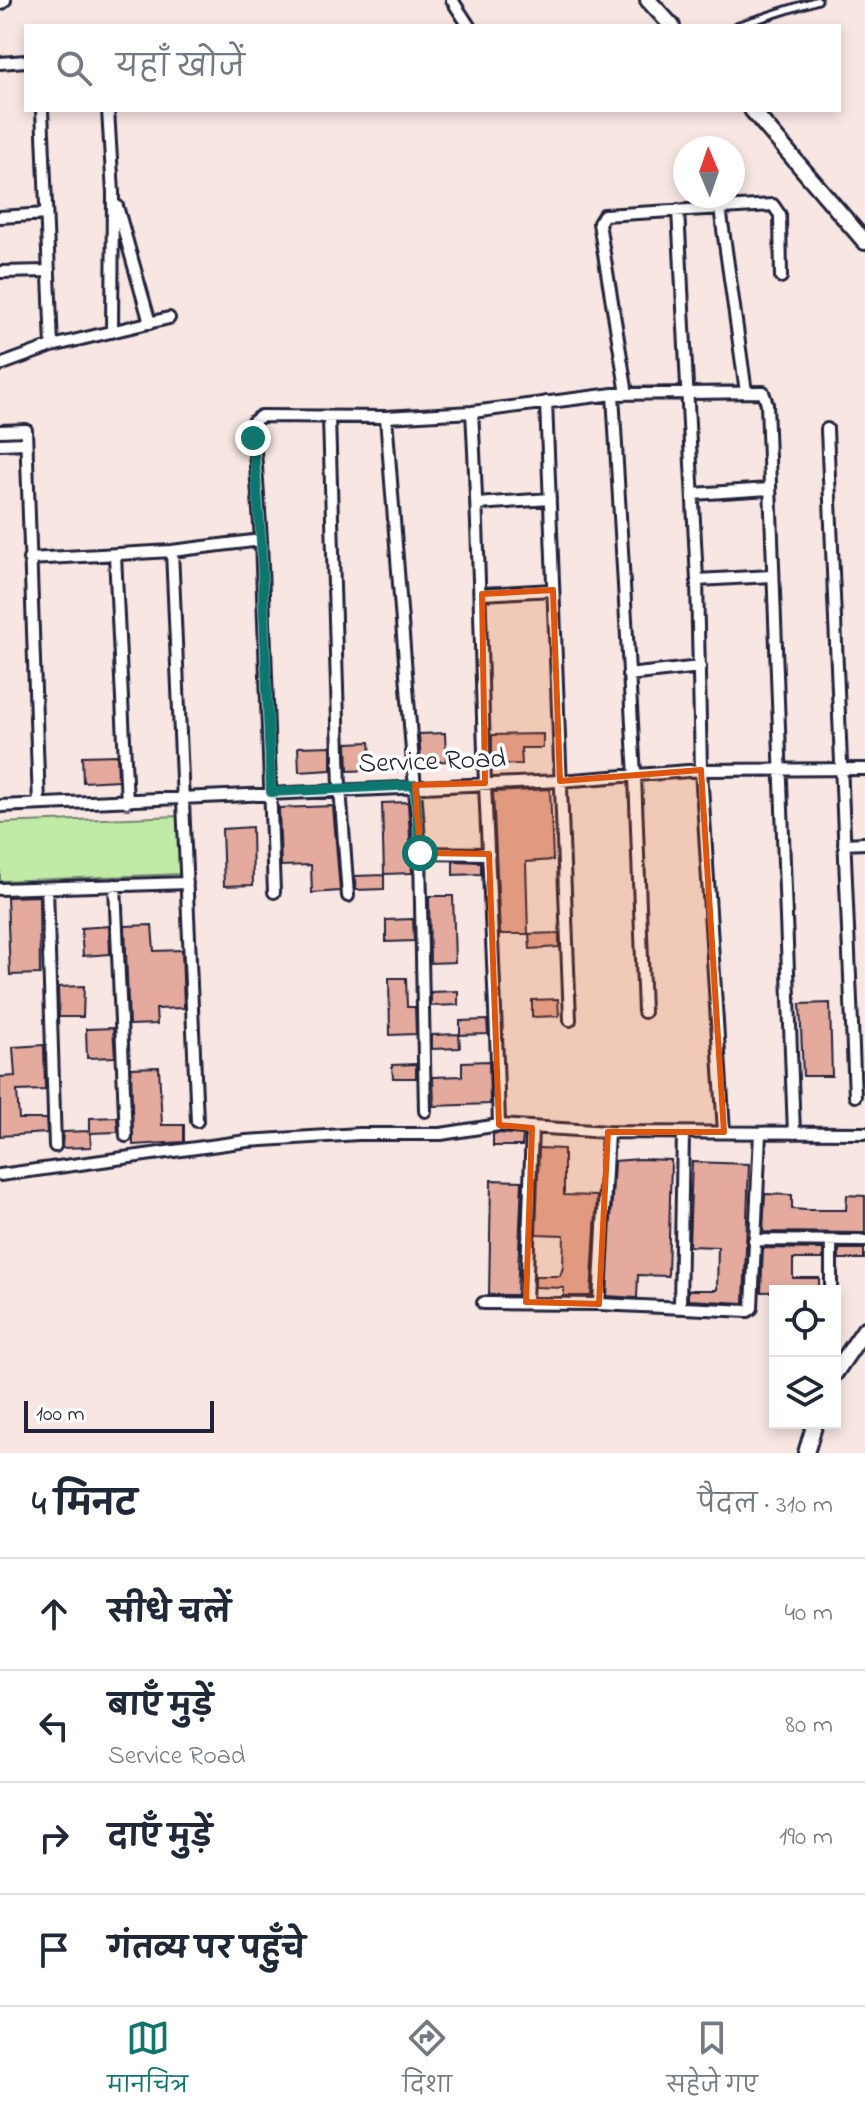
<!DOCTYPE html>
<html lang="hi">
<head>
<meta charset="utf-8">
<style>
  :root { --surface:#fff; --page:#f2f2f3; --text:#1f2937; --muted:#747a83; --line:#e0e1e3; --accent:#0f766e }
  body { margin:0; font-family:"Indie Flower","Playpen Sans Deva",sans-serif; background:var(--page); color:var(--text) }
  .controls { position:absolute; right:24px; bottom:24px; display:grid; overflow:hidden; border-radius:0px; box-shadow:0 4px 12px #0003 }
  .controls button { width:72px; height:72px; display:grid; place-items:center; padding:0; border:0; border-bottom:2px solid var(--line); background:var(--surface); color:var(--text); font:40px sans-serif }
  .compass { position:absolute; left:673px; top:136px; width:72px; height:72px; border-radius:50%; background:var(--surface); box-shadow:0 4px 12px #0003; rotate:358deg }
  .scale { position:absolute; left:24px; bottom:20px; width:190px; box-sizing:border-box; padding-left:8px; border:4px solid #22223b; border-top:0; font-size:22px; line-height:28px; white-space:nowrap; color:#22223b; -webkit-text-stroke:6px #fff; paint-order:stroke }
  .stop { position:absolute; width:24px; height:24px; margin:-18px; border:6px solid #0f766e; border-radius:50%; background:#fff }
  .stop.end { background:#0f766e; border-color:#fff; box-shadow:0 2px 8px #0008 }
  .list { margin:0; padding:0; list-style:none }
  h2 { display:flex; justify-content:space-between; align-items:center; height:104px; margin:0; padding:0 32px; font-size:34px }
  h2 small { font-size:26px; font-weight:400; color:var(--muted) }
  .list li { display:grid; grid-template-columns:52px 1fr auto; gap:24px; align-items:center; box-sizing:border-box; height:112px; padding:0 32px; border-top:2px solid var(--line) }
  .list b { display:block; font-size:30px; white-space:nowrap }
  .list p { margin:0; font-size:26px; white-space:nowrap; color:var(--muted) }
  .list em { font-size:26px; font-style:normal; color:var(--muted) }
  .icon { flex:none; width:44px; height:44px; fill:none; stroke:currentColor; stroke-width:2; stroke-linecap:round; stroke-linejoin:round }
  .map { position:relative; flex:none; width:865px; height:1453px; overflow:hidden }
  .search { position:absolute; background:var(--surface); box-shadow:0 4px 12px #0003; left:24px; right:24px; top:24px; height:88px; display:flex; align-items:center; gap:20px; box-sizing:border-box; padding:0 28px; border-radius:0px; color:var(--muted); font-size:30px }
  .sheet { height:552px; background:var(--surface) }
  nav { display:flex; justify-content:space-around; align-items:center; box-sizing:border-box; height:112px; border-top:2px solid var(--line); background:var(--surface); font-size:22px; color:var(--muted) }
  nav a { display:grid; justify-items:center; gap:4px }
  nav .on { color:var(--accent) }
  .map>svg:first-child { display:block }
  .green { fill:#c1eaa6; stroke:#728670; stroke-width:2 }
  .building { fill:#e3aa9d; stroke:#22223b; stroke-width:2 }
  .lines { fill:none; stroke-linecap:round; stroke-linejoin:round }
  .lane-casing { stroke:#22223b; stroke-width:11 }
  .street-casing { stroke:#22223b; stroke-width:16 }
  .secondary-casing { stroke:#22223b; stroke-width:20 }
  .lane { stroke:#fff; stroke-width:5 }
  .street { stroke:#fff; stroke-width:10 }
  .secondary { stroke:#fff; stroke-width:14 }
  .route { stroke:#0f766e; stroke-width:10 }
  .marked { fill:#de560e; fill-opacity:0.2; stroke:#de560e; stroke-width:6; stroke-linejoin:round }
  .labels { text-anchor:middle; stroke-width:7; stroke-linejoin:round; paint-order:stroke }
  .street-label { font-size:28px; fill:#22223b; stroke:#fff }
</style>
</head>
<body>
<div class="map">
<svg width="865" height="1453" viewBox="0 0 865 1453">
  <rect width="100%" height="100%" fill="#f7e6e2"/>
  <filter id="ink" filterUnits="userSpaceOnUse"><feTurbulence type="fractalNoise" baseFrequency=".0125" numOctaves="2"/><feDisplacementMap in="SourceGraphic" scale="16" xChannelSelector="R" yChannelSelector="G"/><feConvolveMatrix kernelMatrix="1 2 1 2 8 2 1 2 1" color-interpolation-filters="sRGB"/></filter>
  <g filter="url(#ink)">
    <path class="green" d="M180,816L182,874L0,881V823Z"/>
    <path class="building" d="M445,733L446,761L421,762L419,734Z
      M543,734V748H521L522,764L492,765V735Z
      M370,742L372,770L348,771L347,743Z
      M331,746V770L299,772L298,747Z
      M117,755L118,780L83,782L82,756Z
      M550,789L553,860L526,862L528,934H500L493,792Z
      M408,802L412,873L384,874L382,803Z
      M333,806L340,891L312,893L311,865L281,866L279,808Z
      M252,827L253,885L224,886L222,829Z
      M453,861L481,862V874L453,875Z
      M384,875V889L356,890L355,876Z
      M39,896L40,974L10,975L7,897Z
      M429,896H453L455,962L430,963Z
      M413,919L414,941L386,942V920Z
      M152,925L154,951L182,950L184,1008L156,1009L157,1024L129,1025L125,926Z
      M109,926L110,954L83,956L81,928Z
      M559,933V947L530,949L529,934Z
      M389,978H406L407,1007H415L416,1034L390,1035Z
      M84,986L83,1017H59L58,987Z
      M458,991V1005L431,1006V992Z
      M558,999L559,1016L532,1017V1000Z
      M830,1003L832,1076H803L800,1004Z
      M487,1020L488,1034L460,1035V1021Z
      M113,1028L115,1057L87,1058L86,1029Z
      M459,1034L460,1048L432,1049V1035Z
      M44,1045L45,1090L17,1091L19,1119H46L47,1133L0,1136V1077L15,1076L13,1047Z
      M489,1061L490,1104L434,1106L433,1077L462,1076V1062Z
      M416,1064V1078H393L392,1065Z
      M159,1067L162,1125H184V1142L133,1145L131,1068Z
      M117,1117L118,1132L90,1133V1118Z
      M90,1131L91,1147L62,1148L63,1132Z
      M498,1133L523,1135L522,1146H493V1134Z
      M539,1148L564,1149V1195L597,1196L591,1296H564V1288L535,1287V1276H560L563,1267L564,1235L536,1234Z
      M640,1159L671,1160L668,1276L638,1275L637,1298L607,1296L614,1161Z
      M692,1162L749,1164L744,1303L688,1300V1290H717L718,1247L689,1246Z
      M491,1180L522,1181L517,1295H489Z
      M765,1194L792,1195V1209L806,1210H846L847,1195L865,1196V1233L763,1232Z
      M763,1248L823,1249V1259H793V1278H819V1291L761,1292Z
      M839,1249H864V1259H839Z"/>
    <g class="lines">
      <g class="lane-casing">
        <path id="lane" d="M736,26L818,0"/>
      </g>
      <g class="street-casing">
        <path id="street" d="M452,0L469,26
          M0,63L26,61
          M42,110L52,346
          M108,110L113,193L112,332
          M117,206L150,323
          M720,208L746,392
          M678,210L697,580L701,770L724,1132
          M0,217L46,214
          M0,272L49,271
          M0,365L52,346L169,318
          M613,394L635,776L644,1012
          M627,394L599,223L604,215L773,205L780,215L781,277
          M546,402L570,1020
          M472,412C479,536 481,660 485,784C490,898 496,1011 499,1125
          M386,417L420,853L425,1111
          M329,418L340,788L348,896
          M827,429L855,1096
          M0,431L26,430L39,804
          M0,444L26,443
          M693,494L769,489
          M477,504L550,499
          M172,551L197,1121
          M115,555L127,802
          M29,559L172,551L261,540
          M697,580L772,576
          M482,594L553,590
          M628,675L700,667
          M0,806L560,781L701,770L865,769
          M844,844L865,843
          M420,853L489,854
          M115,885L126,1136
          M47,888L55,1146
          M0,889L187,883
          M274,892L261,540L253,422L261,416L386,417L472,412L613,394L763,392L767,404L794,1133
          M608,1132L599,1304L748,1311L752,1308L760,1133
          M0,1175L247,1141L359,1134H441L499,1125L608,1132L865,1133
          M754,1240L865,1241
          M831,1291V1241
          M526,1302L532,1128
          M483,1303L599,1304
          M680,1307L683,1133"/>
      </g>
      <g class="secondary-casing">
        <path id="secondary" d="M648,0L672,26
          M0,2L3,0
          M752,110L865,242
          M835,1373L865,1329
          M806,1453L815,1423"/>
      </g>
      <use href="#lane" class="lane"/>
      <use href="#street" class="street"/>
      <use href="#secondary" class="secondary"/>
    </g>
  </g>
  <g class="lines" filter="url(#ink)">
    <path class="route" d="M253,438L261,540L271,792L415,785L420,853"/>
  </g>
  <path class="marked" d="M553,590L560,781L701,770L724,1132H608L599,1304L526,1302L532,1128L499,1125L489,854L420,853L415,785L485,783L482,594Z"/>
  <g class="labels">
    <g class="street-label">
      <text transform="translate(432 759) rotate(-2)" y="10">Service Road</text>
    </g>
  </g>
</svg>
<div class="controls">
<button><svg class="icon" aria-label="locate" viewBox="0 0 24 24"><circle cx="12" cy="12" r="6"/><path d="M12 2v4M12 18v4M2 12h4M18 12h4"/></svg></button>
<button><svg class="icon" aria-label="layers" viewBox="0 0 24 24"><path d="M12 4l9 5-9 5-9-5zM3 14l9 5 9-5"/></svg></button>
</div>
<svg class="compass" viewBox="-18 -18 36 36"><path d="M0-13l5 13h-10z" fill="#e53935"/><path d="M0 13l5-13h-10z" fill="#747a83"/></svg>
<div class="scale">100 m</div>
<div class="stop" style="left:420px;top:853px"></div>
<div class="stop end" style="left:253px;top:438px"></div>
<div class="search"><svg class="icon" aria-label="search" viewBox="0 0 24 24"><circle cx="10" cy="10" r="6"/><path d="M15 15l6 6"/></svg>यहाँ खोजें</div>
</div>
<section class="sheet">
<h2>4 मिनट<small>पैदल · 310 m</small></h2>
<ul class="list">
<li><svg class="icon" aria-label="ahead" viewBox="0 0 24 24"><path d="M12 20V5M6 11l6-6 6 6"/></svg><div><b>सीधे चलें</b></div><em>40 m</em></li>
<li><svg class="icon" aria-label="left" viewBox="0 0 24 24"><path d="M17 20v-9H6M10 6l-5 5 5 5"/></svg><div><b>बाएँ मुड़ें</b><p>Service Road</p></div><em>80 m</em></li>
<li><svg class="icon" aria-label="right" viewBox="0 0 24 24"><path d="M7 20v-9h11M14 6l5 5-5 5"/></svg><div><b>दाएँ मुड़ें</b></div><em>190 m</em></li>
<li><svg class="icon" aria-label="arrive" viewBox="0 0 24 24"><path d="M6 21V4h12l-3 4 3 4H6"/></svg><div><b>गंतव्य पर पहुँचे</b></div></li>
</ul>
</section>
<nav>
<a class="on"><svg class="icon" aria-label="map" viewBox="0 0 24 24"><path d="M3 6l6-2 6 2 6-2v14l-6 2-6-2-6 2zM9 4v14M15 6v14"/></svg>मानचित्र</a>
<a><svg class="icon" aria-label="directions" viewBox="0 0 24 24"><path d="M12 3l9 9-9 9-9-9zM9 14v-3h6M13 9l2 2-2 2"/></svg>दिशा</a>
<a><svg class="icon" aria-label="saved" viewBox="0 0 24 24"><path d="M7 4h10v16l-5-4-5 4z"/></svg>सहेजे गए</a>
</nav>
</body>
</html>
